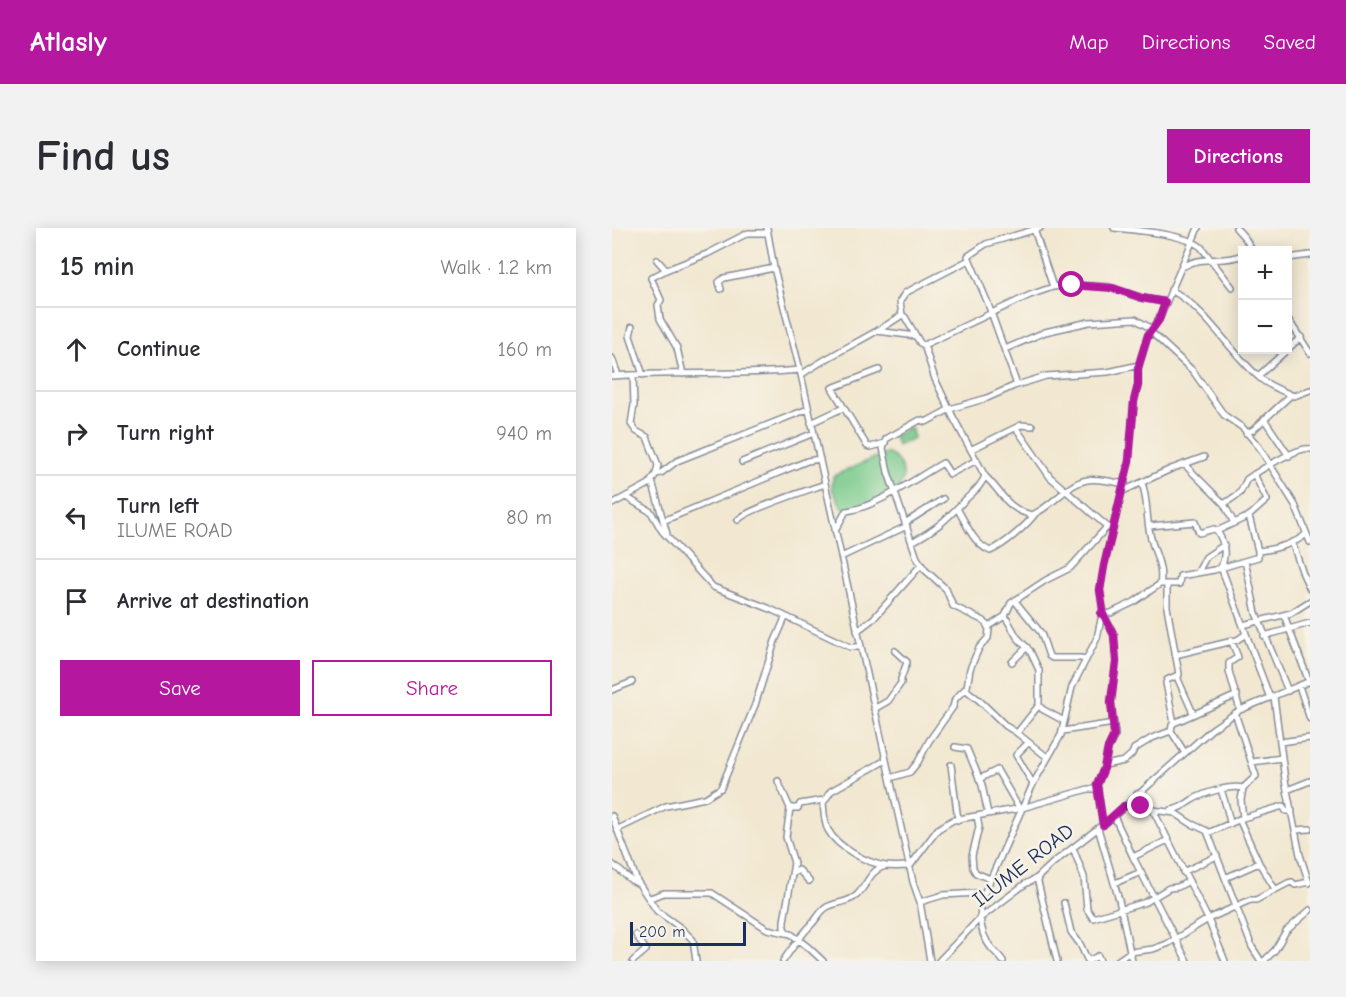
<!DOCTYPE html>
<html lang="en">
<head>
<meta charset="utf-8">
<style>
  :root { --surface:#fff; --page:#f2f2f3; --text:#2b2b33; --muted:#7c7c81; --line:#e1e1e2; --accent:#b5179e }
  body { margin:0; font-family:"Comic Neue",sans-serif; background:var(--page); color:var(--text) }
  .controls { position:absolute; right:18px; top:18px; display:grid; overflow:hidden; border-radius:0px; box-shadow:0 3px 15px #0003 }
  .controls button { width:54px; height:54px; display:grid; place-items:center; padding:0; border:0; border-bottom:2px solid var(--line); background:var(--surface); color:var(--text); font:30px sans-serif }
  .scale { position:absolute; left:18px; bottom:15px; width:116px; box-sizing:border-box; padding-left:6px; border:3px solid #1b2f5e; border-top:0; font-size:16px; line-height:21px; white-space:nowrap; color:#1b2f5e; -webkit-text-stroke:4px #f7f3e8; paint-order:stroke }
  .stop { position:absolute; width:18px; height:18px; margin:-14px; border:4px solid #b5179e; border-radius:50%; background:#fff }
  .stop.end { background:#b5179e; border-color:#fff; box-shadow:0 2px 6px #0008 }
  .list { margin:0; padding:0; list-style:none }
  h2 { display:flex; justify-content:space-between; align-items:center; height:78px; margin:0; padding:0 24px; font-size:26px }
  h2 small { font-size:20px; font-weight:400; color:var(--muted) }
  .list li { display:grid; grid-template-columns:39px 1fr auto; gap:18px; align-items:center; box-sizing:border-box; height:84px; padding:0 24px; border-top:2px solid var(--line) }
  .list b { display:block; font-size:22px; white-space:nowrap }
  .list p { margin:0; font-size:20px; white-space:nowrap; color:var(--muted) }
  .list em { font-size:20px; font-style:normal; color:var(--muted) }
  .actions { display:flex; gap:12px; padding:18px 24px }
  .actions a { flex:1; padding:14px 0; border:2px solid var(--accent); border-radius:0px; text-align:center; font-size:21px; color:var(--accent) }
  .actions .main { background:var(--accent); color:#fff }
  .icon { flex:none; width:33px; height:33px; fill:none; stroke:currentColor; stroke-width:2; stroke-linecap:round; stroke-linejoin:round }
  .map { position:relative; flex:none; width:698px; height:733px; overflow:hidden; border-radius:0px }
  header { display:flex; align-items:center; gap:36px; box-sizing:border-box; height:84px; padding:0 30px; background:var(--accent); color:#fff }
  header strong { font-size:28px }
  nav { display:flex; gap:33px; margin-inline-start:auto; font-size:21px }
  .intro { display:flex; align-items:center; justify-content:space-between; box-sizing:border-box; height:144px; padding:0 36px }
  h1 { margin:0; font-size:42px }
  .button { padding:15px 27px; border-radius:0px; background:var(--accent); color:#fff; font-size:21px; font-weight:700 }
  main { display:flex; gap:36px; padding:0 36px }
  aside { flex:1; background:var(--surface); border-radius:0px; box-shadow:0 3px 15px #0003 }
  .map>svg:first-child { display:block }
  .green { fill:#7acb8d; stroke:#4a7d76; stroke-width:1.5 }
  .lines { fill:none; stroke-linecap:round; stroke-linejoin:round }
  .minor-casing { stroke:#868c98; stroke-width:8 }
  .minor { stroke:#fff; stroke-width:5 }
  .route { stroke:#b5179e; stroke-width:8 }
  .labels { text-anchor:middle; stroke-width:5; stroke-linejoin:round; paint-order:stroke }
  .street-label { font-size:21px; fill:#1b2f5e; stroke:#f7f3e8 }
</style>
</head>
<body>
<header>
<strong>Atlasly</strong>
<nav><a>Map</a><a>Directions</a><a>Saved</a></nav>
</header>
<div class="intro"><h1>Find us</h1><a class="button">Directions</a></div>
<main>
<aside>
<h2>15 min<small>Walk · 1.2 km</small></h2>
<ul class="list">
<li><svg class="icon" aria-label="ahead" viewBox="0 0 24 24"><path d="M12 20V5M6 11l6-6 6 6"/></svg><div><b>Continue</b></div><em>160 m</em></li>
<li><svg class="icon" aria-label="right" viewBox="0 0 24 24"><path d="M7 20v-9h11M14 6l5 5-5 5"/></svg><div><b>Turn right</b></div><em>940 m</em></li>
<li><svg class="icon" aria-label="left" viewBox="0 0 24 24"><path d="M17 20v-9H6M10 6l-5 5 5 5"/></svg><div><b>Turn left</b><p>ILUME ROAD</p></div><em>80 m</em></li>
<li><svg class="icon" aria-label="arrive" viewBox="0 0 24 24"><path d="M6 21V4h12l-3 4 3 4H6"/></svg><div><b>Arrive at destination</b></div></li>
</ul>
<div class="actions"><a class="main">Save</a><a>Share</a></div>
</aside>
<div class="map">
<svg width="698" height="733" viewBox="0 0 698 733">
  <rect width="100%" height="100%" fill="#f7f3e8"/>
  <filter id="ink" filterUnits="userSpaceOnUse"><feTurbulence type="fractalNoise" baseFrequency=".0167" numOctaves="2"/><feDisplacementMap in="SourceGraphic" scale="12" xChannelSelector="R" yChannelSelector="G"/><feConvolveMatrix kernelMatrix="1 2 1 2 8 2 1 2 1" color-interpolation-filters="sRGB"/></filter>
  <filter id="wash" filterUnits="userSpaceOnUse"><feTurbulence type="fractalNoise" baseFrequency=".008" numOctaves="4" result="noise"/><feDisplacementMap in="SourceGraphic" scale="24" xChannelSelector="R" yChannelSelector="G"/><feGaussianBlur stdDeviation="1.35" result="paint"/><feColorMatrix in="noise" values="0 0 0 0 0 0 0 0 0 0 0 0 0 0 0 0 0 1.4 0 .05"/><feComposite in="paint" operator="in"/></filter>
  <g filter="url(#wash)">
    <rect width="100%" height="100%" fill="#f2e8d1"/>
    <path class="green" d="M299,199L302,210L285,218L282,208Z
      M274,225C289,230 298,250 284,262C277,268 239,282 231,281L220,261L221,248Z"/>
  </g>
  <g filter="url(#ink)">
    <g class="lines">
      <g class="minor-casing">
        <path id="minor" d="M155,0L162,40L188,142L278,550L301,654L308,674L318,733
          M502,0C524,2 573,6 589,19L620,59
          M624,0L633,10L640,22
          M422,1L441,59
          M676,30L698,27
          M45,32L54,42L95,26L136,5H155
          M570,39C593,26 610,36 630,27
          M54,42L39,50L49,72L46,77L48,91L65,120L71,146
          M109,61L107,54L112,50L162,40
          M559,62C596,82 617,124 649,151C659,159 671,163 682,168L698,162
          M290,87L288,73L293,65L357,32
          M676,91L698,125
          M20,99L18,108L31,147
          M265,103L304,108
          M538,103L581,143L612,187L631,200L647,219L683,277L698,314
          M393,121L433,104L477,94L523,91L540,101
          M676,121L689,109
          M0,130L6,147
          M267,142L220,160L255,218L259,219L273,215
          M21,147L22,177L19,196L24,203L35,209L46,237L44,246
          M189,147C221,124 258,110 290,87L293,89L308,115L312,117L418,67L441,59L460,57L496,59L530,70L553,74
          M0,148C63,143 126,148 188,142
          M646,148L675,122
          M405,157L375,73L356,28L374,16L428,0
          M652,191L677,228
          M199,195L231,180
          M404,200L438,249L498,301
          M634,205L641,202L679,167
          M360,221L409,197L420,198
          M130,234L202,205
          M572,236L612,276L622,295
          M642,246L655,272L637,288L605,303C612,313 615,327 609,339L658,470
          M373,248C390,264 394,281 420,287C440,279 454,256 475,252C484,250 503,254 513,256
          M40,253L55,306
          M530,255C536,272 534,289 538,306C541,323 552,339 548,356
          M511,263L559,241L592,229
          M14,269L39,284L50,303L101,359L156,380L238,419H249
          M0,276L37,256L44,246L49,245L65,233L196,181
          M612,276L628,265L635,251L641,247C652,240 687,218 698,221
          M346,282C355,297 361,315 378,323C392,317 413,299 423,286
          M637,288L646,323
          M126,292C134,282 196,262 213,256
          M51,293L195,233L208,231
          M293,295L331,271
          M537,298L583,294L587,305L602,301L605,303
          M223,303L234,283C262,281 305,249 331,235L338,246L365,232
          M300,314C324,301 333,293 352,273C361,264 368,260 373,248L341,189L323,151L312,117
          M680,314L691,346L698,361
          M229,329L295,298
          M633,333L644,385L676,463
          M586,344L594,329L612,317
          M555,357V379L567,446L566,450L564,448L555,452L554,455L562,495L560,497L559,503L573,525
          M403,373L429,405L437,428L440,430H469L474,432
          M489,386H491L502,407L504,434L499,474L503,507L496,520L492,540L485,557L491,597
          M491,386L499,385L522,374L548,356H567L568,348L602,342L646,329V323C659,322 684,316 694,306
          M672,387L697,454
          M393,388L405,409L418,423L427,442V477L405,505
          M631,397L679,385L698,373
          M376,399L393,388L399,375L434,352L458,340L495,299
          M245,403L262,390L309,337
          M652,408L698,395
          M619,412L626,429L617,435V443L628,482
          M563,427L625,412L634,406
          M400,434L415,419
          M565,449L581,485
          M687,458L698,491
          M353,461L367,472L394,498L405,505L435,529
          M0,462L20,454
          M662,469L673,552L688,627L697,655
          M427,477L430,481L452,493
          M262,481L276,473L289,455V451L295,434L283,423
          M562,495L625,467
          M451,503L502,495
          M668,514L698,510
          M416,515L404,527L421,556
          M343,519L355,521L370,557L376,586
          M274,532L219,563L211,575C212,583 212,595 216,602C226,620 255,635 274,638C282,639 290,638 298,638L326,601L341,592L410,580L476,561H486
          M640,534L670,530
          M339,537L346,592
          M493,537L512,533L520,526L522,521L540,510L559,503
          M278,550L298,544L306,534L317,513L341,479L343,471L355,459L358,441L367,420L376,410L377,401L372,393L341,378L334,361L313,342L305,330L276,244L271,220L274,211L308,192L314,194L338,181L375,170L402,158L434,148L496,144L527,137
          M367,551L385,542L407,580
          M166,553L178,580L174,609L182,635L172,693V700L175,705
          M631,560L629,572L631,590
          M609,562C611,567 618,591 618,596
          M675,562L698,553
          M525,566L541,582L563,585L578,595L595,603L640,719L649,733
          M512,578H529L541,582L596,691L613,733
          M178,580H186L188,576L212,572
          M559,582C568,581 572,577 580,572C592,565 617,557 631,560L644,548L623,485
          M0,588L25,653L45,683L69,700L81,712L84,733
          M365,588L367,599L360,628L361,640L364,645L378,651
          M502,588L521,629L575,733
          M627,591L647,635L663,661
          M486,600L507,672L520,733
          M6,601L54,578L93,570L109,560L143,477L163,413L173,390
          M683,602L698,601
          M596,605L631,590L671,578L674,583H680
          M461,620L472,649L475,681L481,690L534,674L557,660L566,659L577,653
          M521,629L556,612
          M0,636L19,652L27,656
          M571,644L605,628
          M181,645L187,642L197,653
          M425,650L445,733
          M613,650L647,635
          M503,655L529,644
          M38,670L52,665H100L155,701L179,706L196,719L211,733
          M308,674L331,667L367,665L371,668
          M452,675L459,704L468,716L476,733L486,728L488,733
          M21,733L34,722L24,707
          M171,733C180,720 188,708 199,697C205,691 208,683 215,679C224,674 236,675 245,667C256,656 257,643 273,638
          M327,733L367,691L413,656L425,650L441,635L502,588L600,501L628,482L698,453
          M391,733C388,728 385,726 381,722C367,706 366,687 371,668L421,556L449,507L460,459L485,410L491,382L488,362L492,338L517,233L522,173L526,157V140L536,107L548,89L586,0
          M505,733L518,724L541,721L555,716L596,691L638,672H644L676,655L680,654L683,657L697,654
          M652,733L663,722L674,703L698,682"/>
      </g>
      <use href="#minor" class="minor"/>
    </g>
  </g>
  <g class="lines" filter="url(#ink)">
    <path class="route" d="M460,57L501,60L530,70L553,74L547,92L536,107L526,140V157L522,173L517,233L492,338L488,362L491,382L489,386H491L502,407L504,434L499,474L502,507L496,520L492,540L485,557L491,597L512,578H529"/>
  </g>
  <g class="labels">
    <g class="street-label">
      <text transform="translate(411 637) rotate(-38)" y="7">ILUME ROAD</text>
    </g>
  </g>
</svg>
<div class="controls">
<button>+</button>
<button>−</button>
</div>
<div class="scale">200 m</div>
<div class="stop" style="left:460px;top:57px"></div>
<div class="stop end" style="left:529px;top:578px"></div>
</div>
</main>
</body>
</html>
